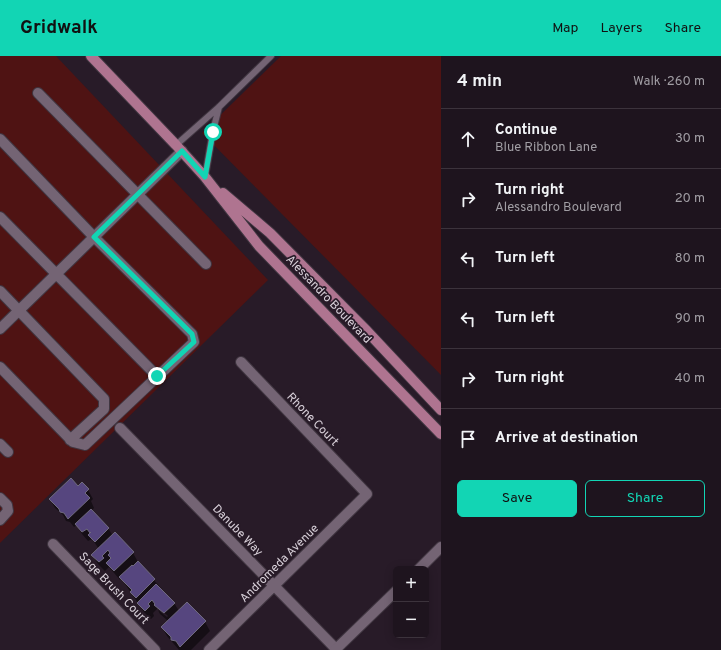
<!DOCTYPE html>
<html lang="en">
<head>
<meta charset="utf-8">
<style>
  :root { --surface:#1e141e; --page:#261d27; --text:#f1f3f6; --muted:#a19ea4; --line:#3c333c; --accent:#12d5b4 }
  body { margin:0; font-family:Overpass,sans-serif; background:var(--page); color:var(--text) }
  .controls { position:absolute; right:12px; bottom:12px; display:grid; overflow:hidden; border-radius:6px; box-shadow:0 2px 10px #0003 }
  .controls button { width:36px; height:36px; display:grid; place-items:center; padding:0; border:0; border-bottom:1px solid var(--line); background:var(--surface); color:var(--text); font:20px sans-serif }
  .stop { position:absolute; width:12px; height:12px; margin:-9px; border:3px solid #12d5b4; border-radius:50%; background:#fff }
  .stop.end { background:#12d5b4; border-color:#fff; box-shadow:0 1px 4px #0008 }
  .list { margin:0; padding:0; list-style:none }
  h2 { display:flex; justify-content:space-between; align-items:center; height:52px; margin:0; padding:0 16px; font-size:17px }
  h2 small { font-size:13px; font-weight:400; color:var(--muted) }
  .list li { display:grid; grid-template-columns:26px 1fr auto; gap:12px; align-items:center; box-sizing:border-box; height:60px; padding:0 16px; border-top:1px solid var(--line) }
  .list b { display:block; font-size:15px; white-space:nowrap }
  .list p { margin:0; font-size:13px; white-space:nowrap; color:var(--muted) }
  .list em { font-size:13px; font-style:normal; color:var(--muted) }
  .actions { display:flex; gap:8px; padding:12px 16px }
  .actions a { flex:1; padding:9px 0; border:1px solid var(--accent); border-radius:6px; text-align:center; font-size:14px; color:var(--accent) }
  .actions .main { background:var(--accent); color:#111 }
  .icon { flex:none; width:22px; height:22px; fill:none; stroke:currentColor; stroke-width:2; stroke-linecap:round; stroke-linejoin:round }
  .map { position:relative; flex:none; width:441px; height:594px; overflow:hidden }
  header { display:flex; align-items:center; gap:24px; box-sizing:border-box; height:56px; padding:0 20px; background:var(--accent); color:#111 }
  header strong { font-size:19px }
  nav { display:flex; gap:22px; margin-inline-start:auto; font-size:14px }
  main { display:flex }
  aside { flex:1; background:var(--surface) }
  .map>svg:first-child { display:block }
  .green { fill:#4f1313 }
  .shadow { fill:#0007 }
  .building { fill:#56467f; stroke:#6f6a7e }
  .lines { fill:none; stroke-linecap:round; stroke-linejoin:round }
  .service-casing { stroke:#403641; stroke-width:8 }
  .minor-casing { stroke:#403641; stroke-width:12 }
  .tertiary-casing { stroke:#403641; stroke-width:12 }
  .primary-casing { stroke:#403641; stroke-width:12 }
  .service { stroke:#746474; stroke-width:6 }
  .minor { stroke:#746474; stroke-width:10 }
  .tertiary { stroke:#746474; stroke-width:10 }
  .primary { stroke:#af7490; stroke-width:10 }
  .route { stroke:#12d5b4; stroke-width:5 }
  .labels { text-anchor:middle; stroke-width:3.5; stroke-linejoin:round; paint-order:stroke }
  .street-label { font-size:12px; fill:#d8d0d9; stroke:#281b28 }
</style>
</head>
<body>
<header>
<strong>Gridwalk</strong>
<nav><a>Map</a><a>Layers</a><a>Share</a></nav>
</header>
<main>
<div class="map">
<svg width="441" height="594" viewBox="0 0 441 594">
  <rect width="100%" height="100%" fill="#281b28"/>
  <path class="green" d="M0,0H56L268,224L0,487Z
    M281,0H441V319L202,77Z"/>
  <path class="shadow" d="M78,431L88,434L93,443L91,445L94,452L91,455L108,472L113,480L133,497L138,506L174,547L179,555L205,566L210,575L191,594H179L167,580L162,571L168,565L160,558L158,554L167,561L168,560L157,550V553L153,557L154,560L151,563L144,556L121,522L120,524L109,511L105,515L98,508L92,499L99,493L92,483L88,485L82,478L77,469L74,471L70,466L66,465L63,459L55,452L50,443Z"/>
  <path class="building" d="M71,422L78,430L82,426L89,433L85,437L90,442L68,463L64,457L60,456L59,453L49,443Z
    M91,453L109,472L95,486L88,479L91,476L90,477L87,473L82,476L75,468Z
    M115,476L134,496L114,515L106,507L111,502L108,499L110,497L108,494L102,500L104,502L99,506L91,499Z
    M138,505L155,523L136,542L130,536L132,534L119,521L132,509L133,510Z
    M156,528L175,547L164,557L154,549L155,548L152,544L148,548L150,550L145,555L137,547Z
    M187,546L206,565L180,591L176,585L171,584V581L161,571Z"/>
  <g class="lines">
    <g class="service-casing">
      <path id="service" d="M176,89L219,51L271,0
        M205,121L213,75L219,51"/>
    </g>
    <g class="minor-casing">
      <path id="minor" d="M38,37L206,208
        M0,83L94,181L192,278L194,286L85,389L73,386L0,311
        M0,161L157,320
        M0,235L104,343V353L70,384
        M0,273L182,95
        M120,372L337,594
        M0,388L8,396
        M0,442L7,449L8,455L0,464
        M53,488L155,594
        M209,594L367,438L241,306"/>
    </g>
    <g class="tertiary-casing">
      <path id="tertiary" d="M419,513L441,491
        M335,594L396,535"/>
    </g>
    <g class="primary-casing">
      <path id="primary" d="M91,0L176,89L205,121L259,190L441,378
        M223,137L270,177L365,273L441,354"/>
    </g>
    <use href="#service" class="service"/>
    <use href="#minor" class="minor"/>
    <use href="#tertiary" class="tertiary"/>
    <use href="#primary" class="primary"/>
  </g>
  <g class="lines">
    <path class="route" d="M157,320L194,286L192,278L94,181L182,95L205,121L213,76"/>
  </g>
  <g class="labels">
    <g class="street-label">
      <text transform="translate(329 243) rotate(46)" y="4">Alessandro Boulevard</text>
      <text transform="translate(313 363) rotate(46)" y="4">Rhone Court</text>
      <text transform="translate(238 474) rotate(46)" y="4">Danube Way</text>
      <text transform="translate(279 507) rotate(-45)" y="4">Andromeda Avenue</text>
      <text transform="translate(114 532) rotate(46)" y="4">Sage Brush Court</text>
    </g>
  </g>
</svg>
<div class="controls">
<button>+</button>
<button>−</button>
</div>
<div class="stop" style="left:213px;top:76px"></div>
<div class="stop end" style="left:157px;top:320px"></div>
</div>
<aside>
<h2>4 min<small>Walk · 260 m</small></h2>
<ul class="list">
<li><svg class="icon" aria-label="ahead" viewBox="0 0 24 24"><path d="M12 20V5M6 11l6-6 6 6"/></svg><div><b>Continue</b><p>Blue Ribbon Lane</p></div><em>30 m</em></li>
<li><svg class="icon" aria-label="right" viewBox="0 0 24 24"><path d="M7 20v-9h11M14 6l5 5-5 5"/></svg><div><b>Turn right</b><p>Alessandro Boulevard</p></div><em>20 m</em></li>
<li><svg class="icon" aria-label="left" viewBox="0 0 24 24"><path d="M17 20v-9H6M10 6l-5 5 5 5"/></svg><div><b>Turn left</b></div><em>80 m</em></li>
<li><svg class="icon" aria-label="left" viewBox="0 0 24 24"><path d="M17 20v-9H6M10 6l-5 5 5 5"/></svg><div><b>Turn left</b></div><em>90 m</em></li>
<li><svg class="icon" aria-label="right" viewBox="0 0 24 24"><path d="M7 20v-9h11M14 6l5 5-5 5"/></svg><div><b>Turn right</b></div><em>40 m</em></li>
<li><svg class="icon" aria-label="arrive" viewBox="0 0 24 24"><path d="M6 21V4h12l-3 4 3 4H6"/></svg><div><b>Arrive at destination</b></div></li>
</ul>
<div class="actions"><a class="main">Save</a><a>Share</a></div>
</aside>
</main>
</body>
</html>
